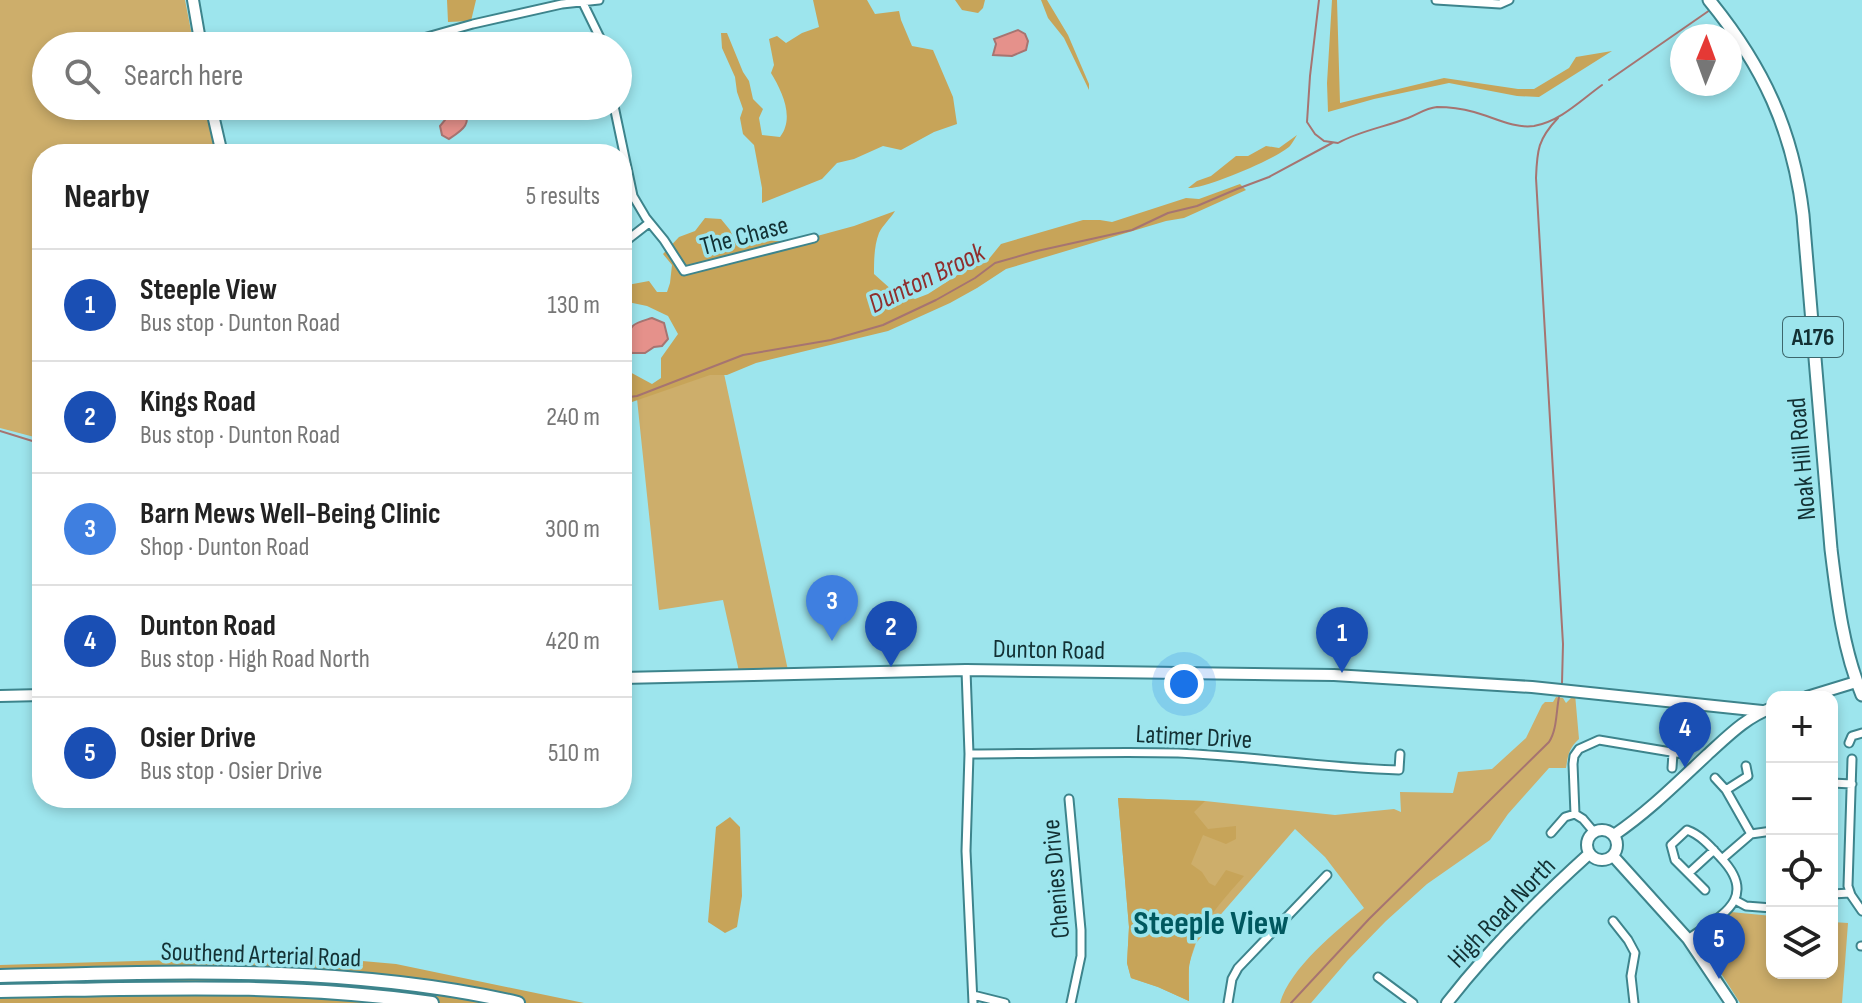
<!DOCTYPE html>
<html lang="en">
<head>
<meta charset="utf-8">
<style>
  :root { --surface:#fff; --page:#f2f2f2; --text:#222; --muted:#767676; --line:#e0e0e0; --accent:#b6252b }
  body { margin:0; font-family:"Sofia Sans Condensed",sans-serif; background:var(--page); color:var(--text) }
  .controls { position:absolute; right:24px; bottom:24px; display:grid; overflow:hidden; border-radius:16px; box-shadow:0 4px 12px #0003 }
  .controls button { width:72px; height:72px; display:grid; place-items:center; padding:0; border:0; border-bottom:2px solid var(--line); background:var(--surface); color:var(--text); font:40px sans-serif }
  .compass { position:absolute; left:1670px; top:24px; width:72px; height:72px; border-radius:50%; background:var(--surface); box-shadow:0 4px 12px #0003; rotate:1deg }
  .you { position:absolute; left:1184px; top:684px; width:28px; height:28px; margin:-20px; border:6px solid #fff; border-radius:50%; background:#1a73e8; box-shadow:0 0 0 12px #1a73e833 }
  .badge { display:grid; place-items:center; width:52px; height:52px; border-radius:50%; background:var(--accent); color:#fff; font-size:26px; font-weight:700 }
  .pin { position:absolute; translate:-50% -66px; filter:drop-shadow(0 2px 4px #0008) }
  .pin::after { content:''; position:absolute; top:42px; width:28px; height:24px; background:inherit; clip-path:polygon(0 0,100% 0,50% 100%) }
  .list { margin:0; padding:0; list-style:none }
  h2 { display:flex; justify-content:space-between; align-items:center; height:104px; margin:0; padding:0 32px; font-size:34px }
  h2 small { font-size:26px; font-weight:400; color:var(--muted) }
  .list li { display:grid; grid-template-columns:52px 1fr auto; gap:24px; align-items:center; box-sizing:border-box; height:112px; padding:0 32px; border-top:2px solid var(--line) }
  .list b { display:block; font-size:30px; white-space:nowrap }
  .list p { margin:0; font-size:26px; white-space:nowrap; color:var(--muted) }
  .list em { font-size:26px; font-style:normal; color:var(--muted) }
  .icon { flex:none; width:44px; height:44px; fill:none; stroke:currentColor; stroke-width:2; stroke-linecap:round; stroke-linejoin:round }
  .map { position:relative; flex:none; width:1862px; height:1003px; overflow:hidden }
  .search { position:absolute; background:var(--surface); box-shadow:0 4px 12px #0003; left:32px; top:32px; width:600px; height:88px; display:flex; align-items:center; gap:20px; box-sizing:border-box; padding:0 28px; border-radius:44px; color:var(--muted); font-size:30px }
  .panel { position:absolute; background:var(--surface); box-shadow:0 4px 12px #0003; left:32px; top:144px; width:600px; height:664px; border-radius:32px }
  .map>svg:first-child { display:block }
  .green { fill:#cdae6b }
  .forest { fill:#c7a459 }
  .water { fill:#e5918b; stroke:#a67471; stroke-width:2 }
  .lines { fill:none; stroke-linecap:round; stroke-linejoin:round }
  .stream { stroke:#a67471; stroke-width:2 }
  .street-casing { stroke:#3d848c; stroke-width:11 }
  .secondary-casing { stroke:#3d848c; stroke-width:14 }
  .primary-casing { stroke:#3d848c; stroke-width:15 }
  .highway-casing { stroke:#3d848c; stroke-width:16 }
  .street { stroke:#fff; stroke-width:7 }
  .secondary { stroke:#fff; stroke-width:10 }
  .primary { stroke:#fff; stroke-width:11 }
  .highway { stroke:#fff; stroke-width:12 }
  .labels { text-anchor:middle; stroke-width:7; stroke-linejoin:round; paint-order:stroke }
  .shield { fill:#9de5ed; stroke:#3c676c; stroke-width:2 }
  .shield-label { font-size:24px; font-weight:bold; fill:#133134 }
  .street-label { font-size:26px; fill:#133134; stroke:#9de5ed }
  .water-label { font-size:28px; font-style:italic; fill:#902e2d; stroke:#9de5ed }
  .district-label { font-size:34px; font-weight:bold; fill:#00585f; stroke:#9de5ed }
</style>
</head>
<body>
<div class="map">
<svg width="1862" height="1003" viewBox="0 0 1862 1003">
  <rect width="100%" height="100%" fill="#9de5ed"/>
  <path class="green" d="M0,0H185L194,46H46V106H204L209,115L214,145L133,154H42V439L0,428Z
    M723,369L789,675L740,676L723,600L659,610L637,399Z
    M1575,694L1579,739C1569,748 1568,755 1566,768H1549L1508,814L1490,840L1427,884L1386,921L1348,960L1311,1003H1280C1290,968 1336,931 1364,908L1325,857L1295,829L1196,943L1189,964V1001L1158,987L1131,978L1127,963L1129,927L1118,798L1205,801L1335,815L1394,809L1401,812L1400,792L1453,793L1458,772L1492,769L1526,738L1542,705L1545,702H1553L1556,697L1563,698L1566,703Z
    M1731,912L1772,916V973H1832V922L1848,923L1842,1003H1740L1699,939Z"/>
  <path class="forest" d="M447,0H476L471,21L448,22Z
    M813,0H867L875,14L899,11L901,20L912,46L933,50L953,97L957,124L934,132L901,150L883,146L854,159L837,163L822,179L762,203V188L754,145L743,134L740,118L743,109L737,92L735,77L722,48L721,33H727L743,72L749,81L753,99L763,109L759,118L762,135L780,137C795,118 782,91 771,73L774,65L769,39L777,36L786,43L802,33L819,27Z
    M955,0H985L983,8L978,13L962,10Z
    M1041,0H1047L1068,35L1089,84V90L1064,38L1048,18Z
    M1332,0H1337L1340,103L1444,78L1518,89H1534L1569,68L1576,57L1612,51L1539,97L1517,96L1449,83L1374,99L1328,112L1327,83Z
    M1297,135C1295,138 1293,142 1290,146C1278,158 1205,189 1188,188L1197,181L1211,176L1236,156H1248L1266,146L1279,148Z
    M1240,184L1246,190L1184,218L1166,221L1006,269L977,288L950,303L888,331L756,363L727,375H710L632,402L622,403V375L628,371L652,384L661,378V358L678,334L668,316L647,306L623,301L622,286L649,281L657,292H667L670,283L672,265L663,254L679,237L695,231L705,218L721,219L730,230L734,239L743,244L759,240L795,242L854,226L895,211C890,219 883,225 879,233C874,246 874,261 874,274L893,291L915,299L928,294L976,263L984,259L988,260L1001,244L1083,220H1100L1112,222L1186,198L1199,199Z
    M1118,798L1205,801L1194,812L1208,829L1236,826V839L1226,844L1203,835L1191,864L1202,872L1209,883L1215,886L1226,870L1244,876C1222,901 1196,928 1190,962C1187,974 1189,988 1189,1001L1158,987L1131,978L1127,963L1129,927Z
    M730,817L740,827L742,896L737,927L725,933L708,922L716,827Z
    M306,956L396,964L584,1003H0V965Z"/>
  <path class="water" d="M1018,30L1025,34L1028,41L1026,50L1012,56L993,55L996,44L994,39Z
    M448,106H465C471,125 464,129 449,139L442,135L440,126L445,120Z
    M652,318L664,323L668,339L662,346L654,347L645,353H632L625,342C631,323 633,324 652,318Z"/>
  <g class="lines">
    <path class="stream" d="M1319,0L1310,76L1307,122L1315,134L1324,141L1338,143C1359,131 1385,127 1408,118C1418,114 1426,108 1437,107C1448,107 1463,109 1474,112C1493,117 1514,129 1534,126C1561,121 1581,100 1602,85
      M1609,80L1710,10
      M1558,118C1538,139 1537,150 1536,178L1563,644L1562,683
      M622,398L637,396L743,355L831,340L883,325L936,300L975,278L995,263L1037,251L1132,230L1168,213L1197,206L1237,189L1269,177L1332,143
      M0,431L42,444
      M1291,1003L1369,919L1549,742C1557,730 1556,712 1559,697"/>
    <g class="street-casing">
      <path id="street" d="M1436,0L1500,4L1509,0
        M583,3L604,46
        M395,46L473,24L562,4L599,0
        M614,106L633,196L646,218L664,240L684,271L814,238
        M622,244L649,223
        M966,670L969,754L966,851L973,1003
        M1849,743L1852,736L1862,733
        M969,754C1039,754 1109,751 1178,753C1252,756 1325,768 1399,770L1400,754
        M1852,759L1848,886L1851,895L1862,911
        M1672,768L1673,753
        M1715,778L1726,790L1751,834
        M1832,783L1852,784
        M1726,790L1748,776L1746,766
        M1069,799L1081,930V956L1071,1003
        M1594,832L1583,819L1575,814L1573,764L1574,756L1579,749L1599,740L1683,754
        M1551,833L1565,817L1575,814
        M1722,859L1751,834L1772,831
        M1689,873L1714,850
        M1832,894L1850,893
        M1735,900L1746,906L1772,908
        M1613,921L1628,940L1635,953L1631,976L1634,1003
        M1688,939C1720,916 1760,899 1721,858C1711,847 1701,835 1687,830L1671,845L1675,860L1705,890
        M1861,946H1862
        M1378,977L1413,1003
        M973,995L1005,1003
        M1228,1003L1232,979L1238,968L1327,875"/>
    </g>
    <g class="secondary-casing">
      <path id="secondary" d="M193,0L201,46
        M211,106L222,154
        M622,678L966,670L1334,675L1532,687L1762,711
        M0,696L42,695
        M1807,697L1856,682
        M1587 845a15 15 0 1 1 30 0a15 15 0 1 1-30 0Z
        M1614,835C1648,812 1677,783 1707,755C1727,737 1746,717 1772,708
        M1614,857L1688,939L1731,1003
        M1447,1003C1489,949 1538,900 1589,854"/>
    </g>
    <g class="primary-casing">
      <path id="primary" d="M1709,0C1763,66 1793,130 1803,215L1831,549C1837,598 1843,650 1862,695"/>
    </g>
    <g class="highway-casing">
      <path id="highway" d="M0,976C173,972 348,964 518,1003
        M0,991C144,989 288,982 432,1003"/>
    </g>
    <use href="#street" class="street"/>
    <use href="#secondary" class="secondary"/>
    <use href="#primary" class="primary"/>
    <use href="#highway" class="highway"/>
  </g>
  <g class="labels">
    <rect class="shield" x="1783" y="317" width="60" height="40" rx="6"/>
    <g class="shield-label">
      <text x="1813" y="345">A176</text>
    </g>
    <g class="street-label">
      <text transform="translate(744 235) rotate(-15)" y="9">The Chase</text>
      <text transform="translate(1801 459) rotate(-95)" y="9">Noak Hill Road</text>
      <text transform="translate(1049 649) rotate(1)" y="9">Dunton Road</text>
      <text transform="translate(1194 736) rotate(3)" y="9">Latimer Drive</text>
      <text transform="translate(1055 879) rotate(-95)" y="9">Chenies Drive</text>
      <text transform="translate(1501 912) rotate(-46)" y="9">High Road North</text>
      <text transform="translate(261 954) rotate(2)" y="9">Southend Arterial Road</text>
    </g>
    <g class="water-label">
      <text transform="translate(926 277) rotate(-26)" y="10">Dunton Brook</text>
    </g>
    <g class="district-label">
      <text x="1211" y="934">Steeple View</text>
    </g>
  </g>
</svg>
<div class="controls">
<button>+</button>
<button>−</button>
<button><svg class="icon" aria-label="locate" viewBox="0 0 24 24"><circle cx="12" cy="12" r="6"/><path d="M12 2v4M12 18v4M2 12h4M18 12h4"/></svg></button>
<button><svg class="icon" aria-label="layers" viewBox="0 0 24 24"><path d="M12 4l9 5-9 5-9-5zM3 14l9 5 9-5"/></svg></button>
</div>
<svg class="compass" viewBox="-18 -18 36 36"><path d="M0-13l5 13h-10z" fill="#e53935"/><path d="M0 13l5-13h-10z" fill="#767676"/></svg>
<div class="you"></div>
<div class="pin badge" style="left:1342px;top:673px;background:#1a4fb4">1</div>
<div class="pin badge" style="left:891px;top:667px;background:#1a4fb4">2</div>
<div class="pin badge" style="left:832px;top:641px;background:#3f7fe0">3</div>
<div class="pin badge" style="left:1685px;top:768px;background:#1a4fb4">4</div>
<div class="pin badge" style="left:1719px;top:979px;background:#1a4fb4">5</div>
<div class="search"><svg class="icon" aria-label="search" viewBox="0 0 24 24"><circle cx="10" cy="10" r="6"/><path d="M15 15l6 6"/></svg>Search here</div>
<section class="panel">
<h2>Nearby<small>5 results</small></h2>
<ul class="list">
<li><span class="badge" style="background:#1a4fb4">1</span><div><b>Steeple View</b><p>Bus stop · Dunton Road</p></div><em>130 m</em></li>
<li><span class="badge" style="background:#1a4fb4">2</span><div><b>Kings Road</b><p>Bus stop · Dunton Road</p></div><em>240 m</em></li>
<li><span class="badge" style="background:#3f7fe0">3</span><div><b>Barn Mews Well-Being Clinic</b><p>Shop · Dunton Road</p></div><em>300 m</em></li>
<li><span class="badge" style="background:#1a4fb4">4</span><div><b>Dunton Road</b><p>Bus stop · High Road North</p></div><em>420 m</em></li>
<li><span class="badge" style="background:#1a4fb4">5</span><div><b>Osier Drive</b><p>Bus stop · Osier Drive</p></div><em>510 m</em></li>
</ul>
</section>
</div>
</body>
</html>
